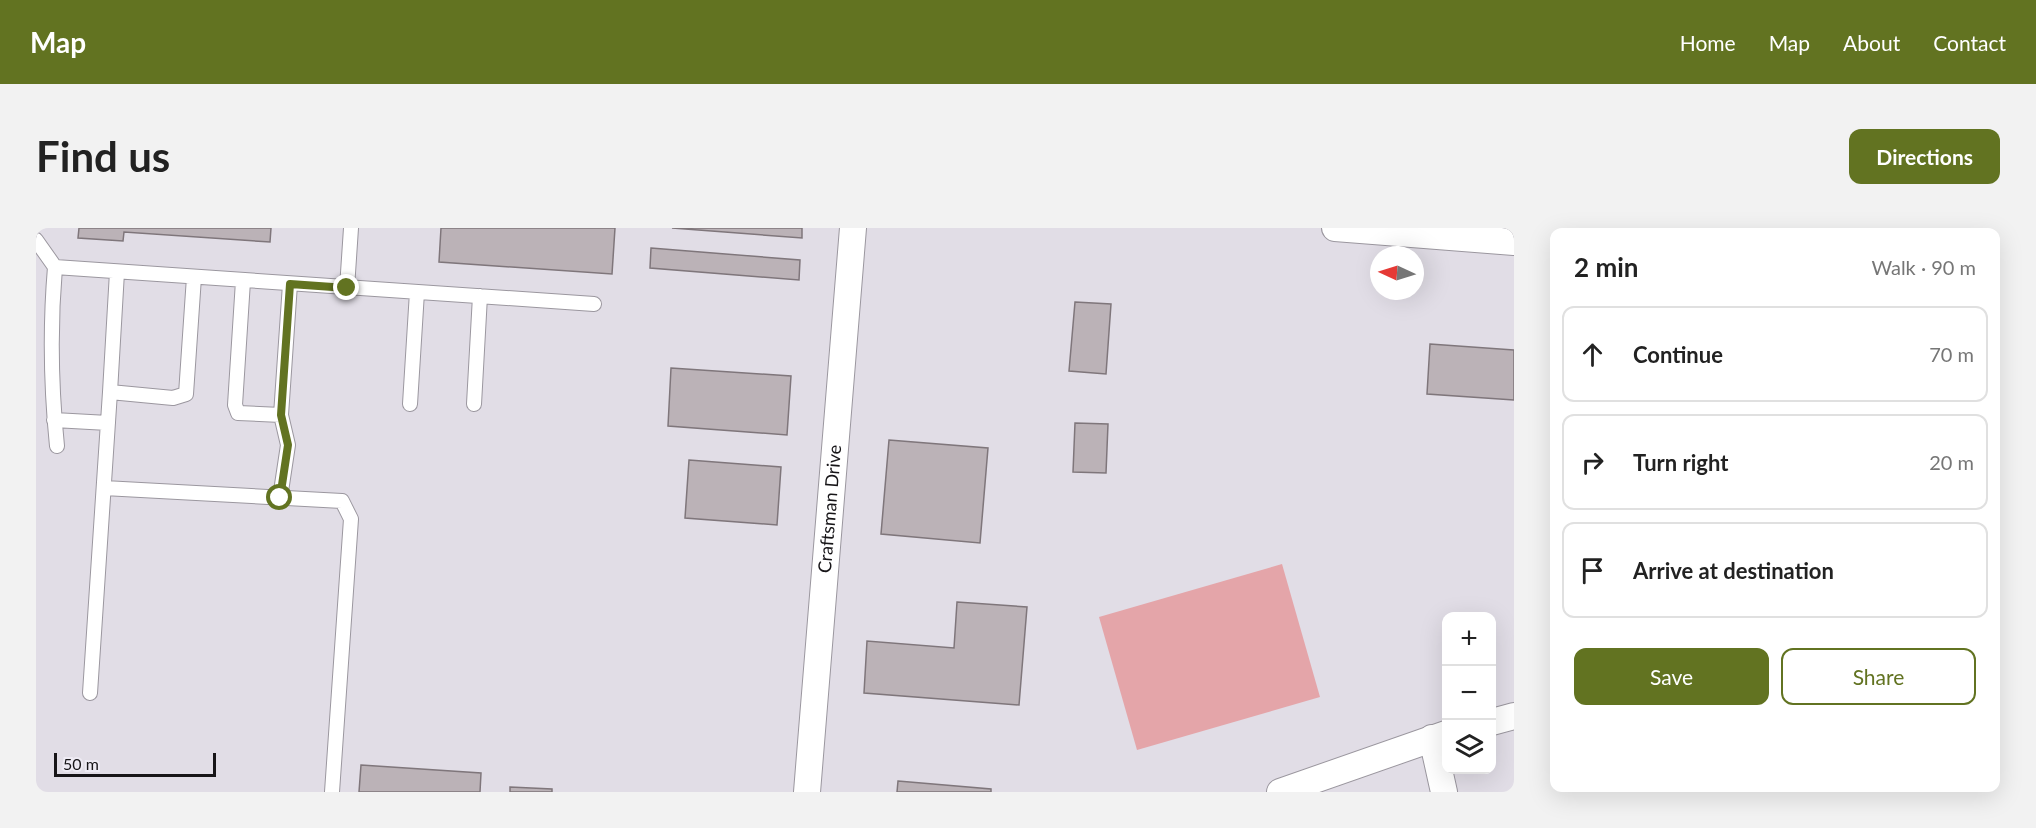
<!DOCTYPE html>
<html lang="en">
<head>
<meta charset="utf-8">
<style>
  :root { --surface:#fff; --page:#f2f2f2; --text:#222; --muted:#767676; --line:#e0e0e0; --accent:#627321 }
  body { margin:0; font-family:Lato,sans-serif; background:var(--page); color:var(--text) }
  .controls { position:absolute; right:18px; bottom:18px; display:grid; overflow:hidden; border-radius:12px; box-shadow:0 6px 24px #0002 }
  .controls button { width:54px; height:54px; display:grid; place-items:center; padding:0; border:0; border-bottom:2px solid var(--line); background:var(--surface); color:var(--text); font:30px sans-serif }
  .compass { position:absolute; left:1334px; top:18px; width:54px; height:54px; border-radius:50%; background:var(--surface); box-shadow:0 6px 24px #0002; rotate:274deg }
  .scale { position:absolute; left:18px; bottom:15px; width:162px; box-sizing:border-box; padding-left:6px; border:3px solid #171518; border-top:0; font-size:16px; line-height:21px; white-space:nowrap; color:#171518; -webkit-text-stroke:4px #eeebf4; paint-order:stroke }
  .stop { position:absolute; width:18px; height:18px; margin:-14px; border:4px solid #627321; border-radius:50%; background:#fff }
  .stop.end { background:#627321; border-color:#fff; box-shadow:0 2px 6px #0008 }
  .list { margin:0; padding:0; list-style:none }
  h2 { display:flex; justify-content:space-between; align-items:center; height:78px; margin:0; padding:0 24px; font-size:26px }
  h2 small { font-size:20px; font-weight:400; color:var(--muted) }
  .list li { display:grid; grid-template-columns:39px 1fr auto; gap:18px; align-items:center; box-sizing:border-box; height:96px; margin:0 12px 12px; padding:0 12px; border:2px solid var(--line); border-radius:12px }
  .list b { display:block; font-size:22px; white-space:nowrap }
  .list em { font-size:20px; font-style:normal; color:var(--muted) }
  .actions { display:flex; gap:12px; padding:18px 24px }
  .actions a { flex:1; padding:14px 0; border:2px solid var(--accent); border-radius:12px; text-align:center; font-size:21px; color:var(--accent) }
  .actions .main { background:var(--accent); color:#fff }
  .icon { flex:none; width:33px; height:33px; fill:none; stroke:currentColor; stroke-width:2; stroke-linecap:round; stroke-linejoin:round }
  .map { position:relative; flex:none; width:1478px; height:564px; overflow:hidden; border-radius:12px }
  header { display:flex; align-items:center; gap:36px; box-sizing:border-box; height:84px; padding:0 30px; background:var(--accent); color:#fff }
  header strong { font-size:28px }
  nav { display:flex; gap:33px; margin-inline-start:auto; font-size:21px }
  .intro { display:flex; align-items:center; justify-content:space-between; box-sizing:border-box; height:144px; padding:0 36px }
  h1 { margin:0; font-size:42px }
  .button { padding:15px 27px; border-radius:12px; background:var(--accent); color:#fff; font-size:21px; font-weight:700 }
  main { display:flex; gap:36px; padding:0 36px }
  aside { flex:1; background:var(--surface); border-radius:12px; box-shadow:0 6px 24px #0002 }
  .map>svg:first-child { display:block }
  .green { fill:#e4a5a9 }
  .building { fill:#bbb2b7; stroke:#7f767b; stroke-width:1.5 }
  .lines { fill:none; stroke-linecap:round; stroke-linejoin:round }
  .lane-casing { stroke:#9b979f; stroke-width:16 }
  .street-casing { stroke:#9b979f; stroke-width:28 }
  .lane { stroke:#fff; stroke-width:14 }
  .street { stroke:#fff; stroke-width:26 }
  .route { stroke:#627321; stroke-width:8 }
  .labels { text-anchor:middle; stroke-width:5; stroke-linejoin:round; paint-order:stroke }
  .street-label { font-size:18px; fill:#171518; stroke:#eeebf4 }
</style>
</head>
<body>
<header>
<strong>Map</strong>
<nav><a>Home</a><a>Map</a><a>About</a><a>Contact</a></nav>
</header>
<div class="intro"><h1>Find us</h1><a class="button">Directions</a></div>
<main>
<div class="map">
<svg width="1478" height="564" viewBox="0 0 1478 564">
  <rect width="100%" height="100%" fill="#e1dde6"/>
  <path class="green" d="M1246,336L1284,469L1101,522L1063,389Z"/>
  <path class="building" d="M43,0H235L234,14L88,4L87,13L42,10Z
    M405,0H579L576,46L403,34Z
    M636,0H766V10Z
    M615,20L764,32L763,52L614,40Z
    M1039,74L1075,76L1070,146L1033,143Z
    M1394,116L1478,122V172L1391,166Z
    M635,140L755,148L751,207L632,198Z
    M1039,195L1072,196L1070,245L1037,244Z
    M853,212L952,220L944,315L845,306Z
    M653,232L745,239L741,297L649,290Z
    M921,374L991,379L983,477L828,465L831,413L918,420Z
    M325,537L445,545L444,564H323Z
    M862,553L955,561V564H861Z
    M474,559L516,561V564H474Z"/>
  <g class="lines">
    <g class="lane-casing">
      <path id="lane" d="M0,12L19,39C14,98 15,159 21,218
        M19,39L558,76
        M81,44L74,164L137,170L150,166L158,49
        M207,53L199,177L202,185L245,187
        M311,60L315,0
        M374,176L381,64
        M438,176L444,68
        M18,192L72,195
        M68,260L306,273L315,291L296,564
        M244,270L252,217L245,187L254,56
        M54,465L74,164"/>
    </g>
    <g class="street-casing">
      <g id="street">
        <path d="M1299,0L1478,14"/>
        <path d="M1456,494L1478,488"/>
        <path d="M1396,510L1408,564"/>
        <path id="s1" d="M771,564L817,0"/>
        <path d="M1244,564L1410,506"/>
      </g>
    </g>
    <use href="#lane" class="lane"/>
    <use href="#street" class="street"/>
  </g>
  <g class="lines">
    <path class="route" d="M244,270L252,217L245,187L254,56L311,60"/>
  </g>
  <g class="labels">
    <g class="street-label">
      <text dy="6" stroke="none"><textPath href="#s1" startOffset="284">Craftsman Drive</textPath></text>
    </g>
  </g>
</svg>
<div class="controls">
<button>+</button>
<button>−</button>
<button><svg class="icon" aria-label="layers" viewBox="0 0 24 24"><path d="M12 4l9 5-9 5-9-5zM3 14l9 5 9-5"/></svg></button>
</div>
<svg class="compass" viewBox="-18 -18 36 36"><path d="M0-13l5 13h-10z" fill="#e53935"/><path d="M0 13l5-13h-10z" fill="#767676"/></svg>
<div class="scale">50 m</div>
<div class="stop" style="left:244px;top:270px"></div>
<div class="stop end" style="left:311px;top:60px"></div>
</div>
<aside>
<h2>2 min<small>Walk · 90 m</small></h2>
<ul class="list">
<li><svg class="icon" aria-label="ahead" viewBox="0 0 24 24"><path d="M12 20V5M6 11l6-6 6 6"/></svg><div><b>Continue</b></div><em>70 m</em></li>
<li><svg class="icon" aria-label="right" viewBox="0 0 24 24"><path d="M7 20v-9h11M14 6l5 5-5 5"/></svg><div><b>Turn right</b></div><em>20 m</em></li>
<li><svg class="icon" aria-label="arrive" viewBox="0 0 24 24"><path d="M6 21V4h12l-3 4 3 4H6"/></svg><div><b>Arrive at destination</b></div></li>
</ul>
<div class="actions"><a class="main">Save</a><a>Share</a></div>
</aside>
</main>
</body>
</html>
